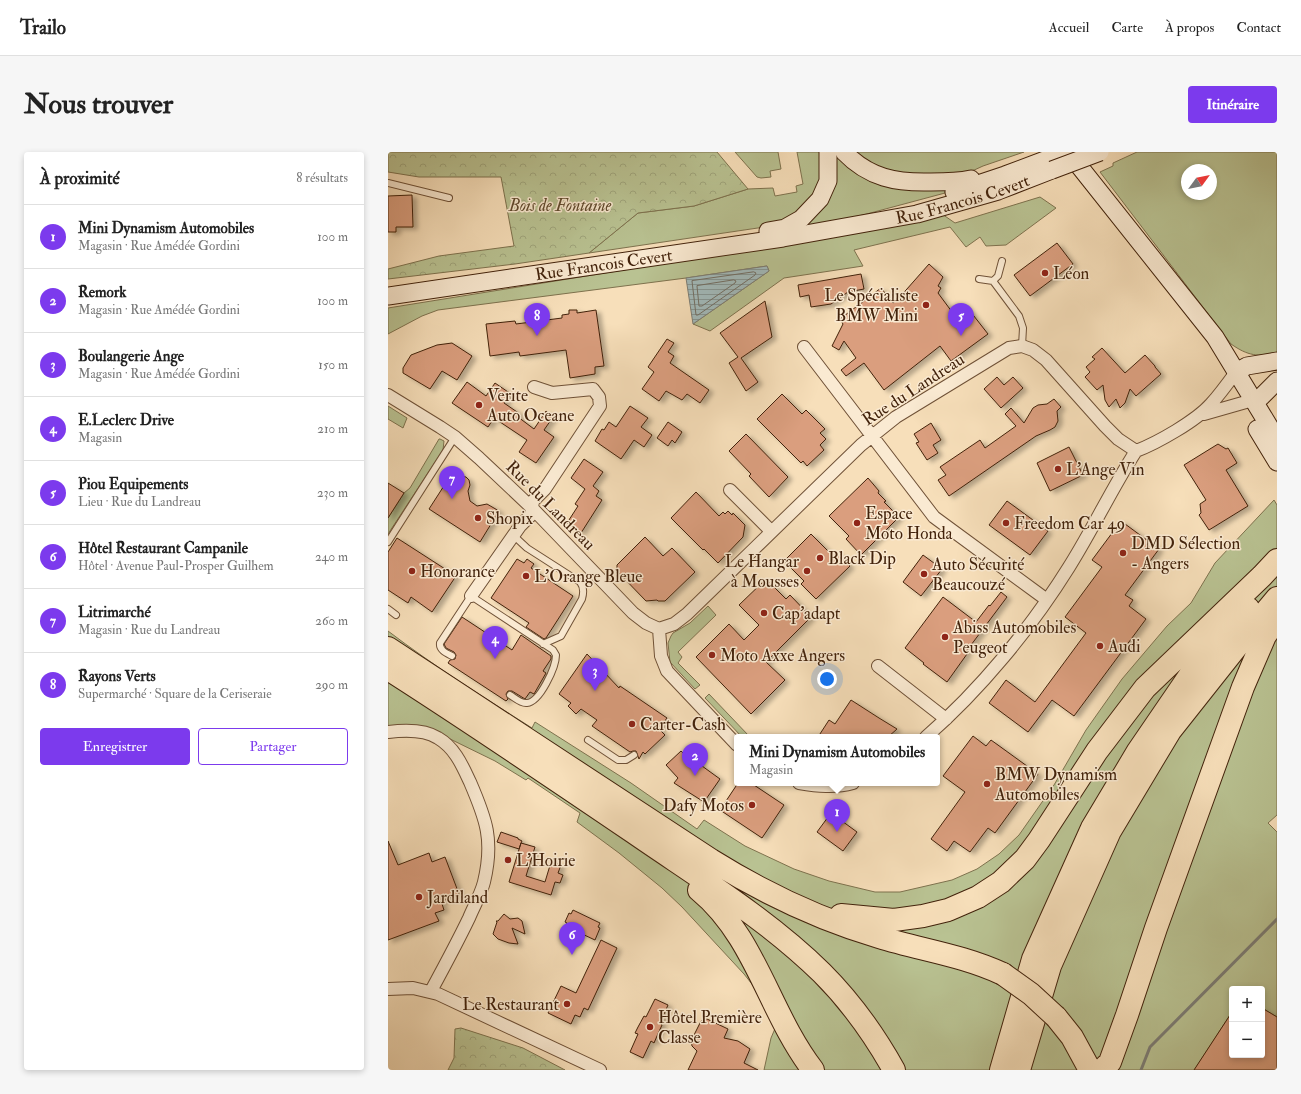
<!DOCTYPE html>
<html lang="fr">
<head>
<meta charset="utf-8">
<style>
  :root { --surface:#fff; --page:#f6f6f6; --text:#222; --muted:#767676; --line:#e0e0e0; --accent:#7c3aed }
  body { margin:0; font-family:"IM FELL Double Pica",serif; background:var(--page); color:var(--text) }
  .controls { position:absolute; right:12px; bottom:12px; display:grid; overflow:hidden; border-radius:4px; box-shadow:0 2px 6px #0003 }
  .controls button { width:36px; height:36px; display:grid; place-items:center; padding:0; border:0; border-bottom:1px solid var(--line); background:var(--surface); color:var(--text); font:20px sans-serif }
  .compass { position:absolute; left:793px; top:12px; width:36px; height:36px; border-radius:50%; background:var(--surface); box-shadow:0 2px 6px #0003; rotate:57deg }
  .you { position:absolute; left:439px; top:527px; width:14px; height:14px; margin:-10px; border:3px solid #fff; border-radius:50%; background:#1a73e8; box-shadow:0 0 0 6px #1a73e833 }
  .badge { display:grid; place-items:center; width:26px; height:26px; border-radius:50%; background:var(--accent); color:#fff; font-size:13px; font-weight:700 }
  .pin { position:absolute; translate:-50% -33px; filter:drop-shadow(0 1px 2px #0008) }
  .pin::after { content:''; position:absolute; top:21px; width:14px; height:12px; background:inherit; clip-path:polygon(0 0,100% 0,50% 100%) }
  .popup { position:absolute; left:346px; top:582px; width:206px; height:52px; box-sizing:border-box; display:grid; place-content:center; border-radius:4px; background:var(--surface); filter:drop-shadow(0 1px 3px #0005); font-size:13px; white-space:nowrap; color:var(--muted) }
  .popup b { font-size:15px; color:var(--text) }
  .popup::after { content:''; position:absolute; left:50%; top:100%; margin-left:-8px; border:8px solid transparent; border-top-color:var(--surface) }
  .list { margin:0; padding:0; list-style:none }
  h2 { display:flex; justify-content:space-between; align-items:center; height:52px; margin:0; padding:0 16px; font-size:17px }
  h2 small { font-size:13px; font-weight:400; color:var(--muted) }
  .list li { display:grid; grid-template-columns:26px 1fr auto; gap:12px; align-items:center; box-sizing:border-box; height:64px; padding:0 16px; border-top:1px solid var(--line) }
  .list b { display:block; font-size:15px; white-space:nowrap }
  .list p { margin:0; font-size:13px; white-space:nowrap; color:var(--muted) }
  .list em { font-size:13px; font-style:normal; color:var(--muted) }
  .actions { display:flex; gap:8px; padding:12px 16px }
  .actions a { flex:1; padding:9px 0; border:1px solid var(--accent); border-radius:4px; text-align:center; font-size:14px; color:var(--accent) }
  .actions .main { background:var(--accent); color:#fff }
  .map { position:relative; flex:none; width:889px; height:918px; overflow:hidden; border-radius:4px }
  header { display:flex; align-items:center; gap:24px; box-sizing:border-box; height:56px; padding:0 20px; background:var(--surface); border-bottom:1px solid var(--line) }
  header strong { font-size:19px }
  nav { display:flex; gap:22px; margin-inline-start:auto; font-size:14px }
  .intro { display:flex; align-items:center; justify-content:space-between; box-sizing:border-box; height:96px; padding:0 24px }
  h1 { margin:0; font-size:28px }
  .button { padding:10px 18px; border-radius:4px; background:var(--accent); color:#fff; font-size:14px; font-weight:700 }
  main { display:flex; gap:24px; padding:0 24px }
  aside { flex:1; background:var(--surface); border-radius:4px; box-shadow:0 2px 6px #0003 }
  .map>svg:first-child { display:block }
  .grass { fill:#b9c292; stroke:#7e724e; fill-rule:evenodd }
  .forest { fill:url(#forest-crowns); stroke:#7e724e }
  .water { fill:url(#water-rules); stroke:#7c7d75 }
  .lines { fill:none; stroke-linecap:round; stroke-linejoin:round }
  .shore { stroke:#726e63; stroke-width:1 }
  .stream { stroke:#7c7d75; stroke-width:3 }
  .building { fill:#da9e7e; stroke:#42220b; filter:url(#shadow) }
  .lane-casing { stroke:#6f5137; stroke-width:8 }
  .street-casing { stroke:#6f5137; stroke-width:14 }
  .secondary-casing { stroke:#42220b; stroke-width:19 }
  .highway-casing { stroke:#42220b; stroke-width:24 }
  .lane { stroke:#faead2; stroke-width:6 }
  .street { stroke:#faead2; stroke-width:12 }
  .secondary { stroke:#faead2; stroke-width:17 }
  .highway { stroke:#f7dfba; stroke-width:22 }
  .secondary-bridge-casing { stroke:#42220b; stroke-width:19; stroke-linecap:butt }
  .highway-bridge-casing { stroke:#42220b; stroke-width:24; stroke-linecap:butt }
  .secondary-bridge { stroke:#faead2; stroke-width:17 }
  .highway-bridge { stroke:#f7dfba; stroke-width:22 }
  .poi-dot { fill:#8f2418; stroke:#faead2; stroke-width:1.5 }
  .labels { text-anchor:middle; stroke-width:3; stroke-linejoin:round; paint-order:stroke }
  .street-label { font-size:17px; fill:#42220b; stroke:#faead2 }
  .park-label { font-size:17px; font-style:italic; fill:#604a2d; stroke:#faead2 }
  .poi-label { font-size:17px; fill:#42220b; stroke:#faead2; text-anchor:start }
</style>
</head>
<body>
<header>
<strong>Trailo</strong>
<nav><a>Accueil</a><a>Carte</a><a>À propos</a><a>Contact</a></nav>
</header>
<div class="intro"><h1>Nous trouver</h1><a class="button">Itinéraire</a></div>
<main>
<aside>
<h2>À proximité<small>8 résultats</small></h2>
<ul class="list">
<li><span class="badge">1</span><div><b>Mini Dynamism Automobiles</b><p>Magasin · Rue Amédée Gordini</p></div><em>100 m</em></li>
<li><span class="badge">2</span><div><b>Remork</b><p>Magasin · Rue Amédée Gordini</p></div><em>100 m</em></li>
<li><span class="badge">3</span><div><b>Boulangerie Ange</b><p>Magasin · Rue Amédée Gordini</p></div><em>150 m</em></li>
<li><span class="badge">4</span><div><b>E.Leclerc Drive</b><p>Magasin</p></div><em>210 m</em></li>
<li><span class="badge">5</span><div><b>Piou Equipements</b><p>Lieu · Rue du Landreau</p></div><em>230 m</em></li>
<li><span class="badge">6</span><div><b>Hôtel Restaurant Campanile</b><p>Hôtel · Avenue Paul-Prosper Guilhem</p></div><em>240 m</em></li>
<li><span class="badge">7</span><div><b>Litrimarché</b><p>Magasin · Rue du Landreau</p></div><em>260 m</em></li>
<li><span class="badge">8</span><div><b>Rayons Verts</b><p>Supermarché · Square de la Ceriseraie</p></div><em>290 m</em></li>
</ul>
<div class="actions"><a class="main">Enregistrer</a><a>Partager</a></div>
</aside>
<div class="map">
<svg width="889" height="918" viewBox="0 0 889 918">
  <defs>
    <pattern id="forest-crowns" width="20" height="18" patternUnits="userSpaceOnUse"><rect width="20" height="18" fill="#b9c292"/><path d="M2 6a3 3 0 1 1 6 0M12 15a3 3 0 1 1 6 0" fill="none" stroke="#a0a67d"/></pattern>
    <pattern id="water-rules" width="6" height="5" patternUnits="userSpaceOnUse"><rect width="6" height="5" fill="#a2babb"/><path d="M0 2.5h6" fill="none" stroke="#869796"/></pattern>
    <filter id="shadow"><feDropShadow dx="4.5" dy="2.5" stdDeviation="2" flood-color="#0004"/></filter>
  </defs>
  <rect width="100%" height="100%" fill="#f7dfba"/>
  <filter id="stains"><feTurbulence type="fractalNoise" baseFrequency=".005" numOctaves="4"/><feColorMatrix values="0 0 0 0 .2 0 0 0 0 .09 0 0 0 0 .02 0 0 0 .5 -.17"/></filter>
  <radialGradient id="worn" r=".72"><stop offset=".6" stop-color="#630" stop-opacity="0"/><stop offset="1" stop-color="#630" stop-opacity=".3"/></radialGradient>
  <path class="grass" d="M347,0H390L393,17L382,19L383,25L373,26L369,25Z
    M409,0H436L437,14L425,50L390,73L201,101L250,61L306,54L360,37L385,36L387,44L409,40L408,34L415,32Z
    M444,0L455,5L557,34V41L475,63L414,76Z
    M460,0H636L595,14L571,25L513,26Z
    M749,0H889V201C870,205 860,204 843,192L712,20L725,14V11ZM799,18H823V42H799Z
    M652,45L668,56L618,93L598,94L592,85L578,95L562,75L466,98L475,114L396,126L322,179L305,172L381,119L379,114L298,126L50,158L34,164L0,182V156L496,76L554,62L567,71Z
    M0,254L19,266L15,276L0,267Z
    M51,287H52L56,289L55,298L0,382V366L16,341L22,336Z
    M886,348L889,353V663L880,671L889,680V865L874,856V837H844V860L807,917L809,918H376L383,886L389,872L371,841L356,822L294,755L274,736L231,701L189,670L192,661L140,626L138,628L107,609L58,585H11L0,586V479C46,514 95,545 144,576L147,570L243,631L309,677L316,668L357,694L406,717L441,729L487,740H512L564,728L589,717L611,702L631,683L666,633L698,578L734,527L779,474L803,451L827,411Z
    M320,454L328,463L290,500L294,505L290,511L312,533L307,537L282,510L280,491L283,484L285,481L302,471Z
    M321,542L361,584L365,585H354L317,546Z"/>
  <path class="forest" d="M0,0H329L360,37L306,54L250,61L201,101L127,112L0,127V117L51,104L126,94L113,25H31L0,20Z
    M73,876L135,896L177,918H60L66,906L67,877Z"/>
  <path class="water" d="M379,114L381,119L305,172L298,126Z"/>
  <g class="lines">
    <path class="shore" d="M366,120L368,121L367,123L310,163H308L304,129Z
      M346,128L348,129L347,131L314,154H311L309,134Z"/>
    <path class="stream" d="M753,918L762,895L889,767"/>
  </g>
  <path class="building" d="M24,43L25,75H8V80H0V44Z
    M669,91L685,112L642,144L626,123Z
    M541,112L555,125L550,134L553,136L550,141L570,168L582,159L600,182L563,209L552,194L496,238L476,211L458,224L453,218L468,206L456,189L451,198L444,194L455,172L452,167L493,136L505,151L511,146Z
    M473,122L476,137L460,140L443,152L423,155L421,143L412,145L410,133Z
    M377,149L384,185L353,206L370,230L358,239L341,211L350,205L332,181Z
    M181,158H189V161L208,158L216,214L207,215V222L182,226L178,198L132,204L131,200L102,204L98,172L127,169L128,172L174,166V163L181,162Z
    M279,187L286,191L280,200L286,204L282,211L321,238L312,251L299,242L294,248L278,239L271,249L254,237L266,220L260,215Z
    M64,191L84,204L69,228L54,219L42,237L15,221V216L23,203L49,193Z
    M714,196L737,221L757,203L767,214V215L773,222L748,244L742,237L737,251L732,256L728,247L721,255L717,248L715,233L709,238L697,225L702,220L698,215L707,207L704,205Z
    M609,225L616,233L625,225L635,236L613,256L596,237Z
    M79,230L98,244L107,231L123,242L116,251L132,262L130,265L146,277L158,259L165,265L156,278L166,285L148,311L131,300L139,288L106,266L100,275L64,251Z
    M394,242L414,262L418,258L437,277L432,281L438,287L432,293L436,298L419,314L415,309L413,311L369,267Z
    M666,247L673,255L669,259L670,269L667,275L662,278L648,284L561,344L550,328L558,323L552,315L592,288L597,296L628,274L617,262L623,256L636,271L645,256L650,253L659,252Z
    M242,254L260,266L253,275L264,283L256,295L246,288L233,307L207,289L214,277L216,278L221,270L228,275Z
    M280,270L294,280L287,291L284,288L280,294L269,286Z
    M543,271L553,288L545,293L550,301L539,308L528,291L531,290L526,282Z
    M358,282L400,325L381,345L361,324L363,322L341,299Z
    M830,292L838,297L840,296L849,311L838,318L860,354L821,378L811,363L813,361L812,352L818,348L796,313Z
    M681,295L695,323L662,339L649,311Z
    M196,307L215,320L205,334L211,339L208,344L214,348L193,381L179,371L190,354L187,352L197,337L183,326Z
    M73,324L78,325L81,328L82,333L80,339L82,349L89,354L99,352L111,359L92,390L41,357L61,326L64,328Z
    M480,326L491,339L490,341L498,349L496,350L511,365L473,403L458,387L461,384L441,364Z
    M0,331L16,341L0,366Z
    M308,340L331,364L335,360L337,362L340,359L344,363L345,361L357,373L355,385L330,411L316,397L315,398L283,366Z
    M619,349L660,379L642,403L601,373Z
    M733,369L771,397L737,443L745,448L741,454L758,467L686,564L664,548L640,580L601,551L618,528L647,550L698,481L677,465L714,415L704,408Z
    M423,382L443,402L447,399L462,414L428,447L413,432L416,429L396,409Z
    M257,385L275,404L284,396L307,420L277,449H270L269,448L258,449L229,419V413Z
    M9,386L68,424L44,460L23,445L20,451L0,438V400Z
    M535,403L554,417L533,444L515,430Z
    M129,407L136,411L139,407L146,412L143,416L185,444L158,486L156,487L138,475L141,471L103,446Z
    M378,427L398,447L402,443L423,465L378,510L397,528L363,562L308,505L341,472L356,488L371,473L351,453Z
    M613,440L619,445L577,501L579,502L559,530L535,512L536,511L517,496L555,445L588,470L601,453L602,454Z
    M74,465L124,498L133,483L163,504V507L155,519L158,521L146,542L142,540L137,547L124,539H120L118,542L120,547L118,549L60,511L62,508L67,507L68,503L66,500L58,496L56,492Z
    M199,502L231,536L232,534L279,566L271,577L277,583L257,602L255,600L251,607L248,599H245L242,600L204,574L209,568L193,557L188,562L180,554L183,551L171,542Z
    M463,548L491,566L509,577L500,585H430L441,568L447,572Z
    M585,584L598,594L603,588L650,622L607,681L600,676L582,700L566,689L559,699L543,687L577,640L555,624Z
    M293,599L302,608L303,606L332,627L316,650L286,631L290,626L278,613Z
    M350,631H363L396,653L374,686L332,658Z
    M443,661L469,680L455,699L429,680Z
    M113,680L130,686V687L134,689L133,691L147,695L138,724L157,730L163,710L173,713L170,721L175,723L172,731L167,730L163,743L121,730L133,691L131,697L109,690Z
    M0,689L10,713L41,701L44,710L57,705L71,742L53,749L56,758L47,761L51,769L0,788Z
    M185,758L212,771L210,775L212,776L207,788L177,774L179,771L177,770L181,761L183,762Z
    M116,762L122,767L130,766L134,769L137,782L124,776L130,792L121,791L110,787L105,782L109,770L108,769H110Z
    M213,788L229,796L200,858L196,856L192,865L187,863L183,872L160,861L173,834L188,841Z
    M267,847L280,853L272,871L274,873L269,884L266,891L263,889L255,906L242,900L250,882L247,881L250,875L256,864L258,865Z
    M874,856L889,865V918H806L844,860V903H874Z
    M316,867H319L340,877L336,886L350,889L362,897L356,911L370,918H300L309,899L304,894L303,889L313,869Z"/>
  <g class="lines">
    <g class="lane-casing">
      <path id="lane" d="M0,31L61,46
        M614,109L610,124L605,129L631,164L635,176L634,194
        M591,127L605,129
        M125,383L139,396L192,430C196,435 196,440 194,447L173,484L155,492
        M0,390L67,285
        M0,457L8,463
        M64,504C58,501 51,498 52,491L83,444L165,498L168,503C168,515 152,550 139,551C133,552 127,546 122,543
        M200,588L230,608H238L246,603"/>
    </g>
    <g class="street-casing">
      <path id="street" d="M416,195L546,365L659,448
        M0,243L52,275L67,285L91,306L144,356L245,461L258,471L271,477L286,472L299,462L473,293L508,265L621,196L634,194L645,198L658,208L717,274L730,287L748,299C769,291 808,269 823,252C832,242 840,231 848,220
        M816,262L865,248
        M342,338L383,379
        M83,444L132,374L143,363L145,349L157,337L212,254L211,245L205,237L164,241L146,235
        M271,477L273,504L279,519L349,593
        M490,514L558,567
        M0,580C16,578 36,577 50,586C67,596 74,613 82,630C98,667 106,688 96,730C93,742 86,754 81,766C69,791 56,815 43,839
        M538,585C592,538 643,476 681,415C705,377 724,336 748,299
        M411,631C429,634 447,636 465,631
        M0,837L25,836L50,842L212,918"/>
    </g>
    <g class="secondary-casing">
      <g id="secondary">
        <path d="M456,0C481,26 508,31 543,30C556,30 570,30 583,27"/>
        <path d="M680,0L827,185L889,287"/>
        <path d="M566,40L617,23L678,0"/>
        <path d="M380,79L397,76L413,67L432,47L440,29V0"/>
        <path id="s1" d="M0,144L395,86L529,62L610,39L664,18"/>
        <path d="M848,220L859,214L889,209"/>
        <path d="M865,248L873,245L889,229"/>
        <path d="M869,277L889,310"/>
      </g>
    </g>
    <g class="highway-casing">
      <path id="highway" d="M0,496L323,708C376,741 430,767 491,785C533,798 574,803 615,822
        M0,517C83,570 164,625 245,680C310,725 378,766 434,821C462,849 487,884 506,918
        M311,738C368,785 381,861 425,918
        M453,763L506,768L535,764L560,758L590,745L613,730L637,707L651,688L709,599L757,536L874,424L889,408
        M668,865L684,885L702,918
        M613,918L645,807L704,676L750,599L802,523L860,456
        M631,918L662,814L722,679L782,579L858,483L889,446
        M714,918L722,910L739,863L768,776L855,535L877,484L889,467"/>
    </g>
    <use href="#lane" class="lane"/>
    <use href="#street" class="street"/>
    <use href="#secondary" class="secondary"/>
    <use href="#highway" class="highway"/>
    <g class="secondary-bridge-casing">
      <path id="secondary-bridge" d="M664,18L712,0"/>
    </g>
    <g class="highway-bridge-casing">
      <path id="highway-bridge" d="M615,822L643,842L668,865"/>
    </g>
    <use href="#secondary-bridge" class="secondary-bridge"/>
    <use href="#highway-bridge" class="highway-bridge"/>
  </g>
  <g class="poi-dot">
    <circle cx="657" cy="121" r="4"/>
    <circle cx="538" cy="153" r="4"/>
    <circle cx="91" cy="253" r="4"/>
    <circle cx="670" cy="317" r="4"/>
    <circle cx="90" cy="366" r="4"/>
    <circle cx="469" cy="371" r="4"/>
    <circle cx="618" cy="371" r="4"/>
    <circle cx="735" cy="401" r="4"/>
    <circle cx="432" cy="406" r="4"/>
    <circle cx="24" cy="419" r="4"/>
    <circle cx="419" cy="419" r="4"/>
    <circle cx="536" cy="422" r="4"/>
    <circle cx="138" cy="424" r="4"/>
    <circle cx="376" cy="461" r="4"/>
    <circle cx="557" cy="485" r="4"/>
    <circle cx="712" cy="494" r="4"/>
    <circle cx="324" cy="503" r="4"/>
    <circle cx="244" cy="572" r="4"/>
    <circle cx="599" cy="632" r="4"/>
    <circle cx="364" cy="653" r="4"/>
    <circle cx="120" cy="708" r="4"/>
    <circle cx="31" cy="745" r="4"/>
    <circle cx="179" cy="852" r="4"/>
    <circle cx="262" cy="875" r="4"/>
  </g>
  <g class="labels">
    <g class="street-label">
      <text dy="6" stroke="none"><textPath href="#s1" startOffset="583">Rue Francois Cevert</textPath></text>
      <text dy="6" stroke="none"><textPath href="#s1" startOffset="218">Rue Francois Cevert</textPath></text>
      <text transform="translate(525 237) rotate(-33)" y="6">Rue du Landreau</text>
      <text transform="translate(163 353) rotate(45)" y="6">Rue du Landreau</text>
    </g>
    <g class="park-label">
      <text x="172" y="59">Bois de Fontaine</text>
    </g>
    <g class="poi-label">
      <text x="665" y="127">Léon</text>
      <text x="530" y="149" text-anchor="end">Le Spécialiste<tspan x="530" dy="20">BMW Mini</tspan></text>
      <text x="99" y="249">Verite<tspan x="99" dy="20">Auto Oceane</tspan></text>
      <text x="678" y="323">L'Ange Vin</text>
      <text x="477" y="367">Espace<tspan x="477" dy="20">Moto Honda</tspan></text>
      <text x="98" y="372">Shopix</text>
      <text x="626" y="377">Freedom Car 49</text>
      <text x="743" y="397">DMD Sélection<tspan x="743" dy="20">- Angers</tspan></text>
      <text x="440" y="412">Black Dip</text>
      <text x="411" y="415" text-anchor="end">Le Hangar<tspan x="411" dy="20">à Mousses</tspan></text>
      <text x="544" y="418">Auto Sécurité<tspan x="544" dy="20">Beaucouzé</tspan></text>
      <text x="32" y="425">Honorance</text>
      <text x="146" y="430">L'Orange Bleue</text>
      <text x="384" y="467">Cap'adapt</text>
      <text x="565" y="481">Abiss Automobiles<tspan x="565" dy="20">Peugeot</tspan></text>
      <text x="720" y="500">Audi</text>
      <text x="332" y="509">Moto Axxe Angers</text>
      <text x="252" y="578">Carter-Cash</text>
      <text x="607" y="628">BMW Dynamism<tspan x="607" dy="20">Automobiles</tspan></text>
      <text x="356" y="659" text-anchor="end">Dafy Motos</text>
      <text x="128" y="714">L'Hoirie</text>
      <text x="39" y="751">Jardiland</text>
      <text x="171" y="858" text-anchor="end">Le Restaurant</text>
      <text x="270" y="871">Hôtel Première<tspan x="270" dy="20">Classe</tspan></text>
    </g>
  </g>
  <rect width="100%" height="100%" filter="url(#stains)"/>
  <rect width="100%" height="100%" fill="url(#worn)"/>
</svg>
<div class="controls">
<button>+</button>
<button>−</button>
</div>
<svg class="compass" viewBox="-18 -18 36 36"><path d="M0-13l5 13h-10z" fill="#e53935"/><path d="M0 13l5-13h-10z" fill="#767676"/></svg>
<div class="you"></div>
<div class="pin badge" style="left:449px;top:680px">1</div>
<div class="popup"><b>Mini Dynamism Automobiles</b>Magasin</div>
<div class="pin badge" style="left:307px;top:624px">2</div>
<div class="pin badge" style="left:207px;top:539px">3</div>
<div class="pin badge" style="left:107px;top:507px">4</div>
<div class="pin badge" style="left:573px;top:184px">5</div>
<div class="pin badge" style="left:184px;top:803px">6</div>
<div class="pin badge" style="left:64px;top:347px">7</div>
<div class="pin badge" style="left:149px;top:184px">8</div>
</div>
</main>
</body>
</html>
